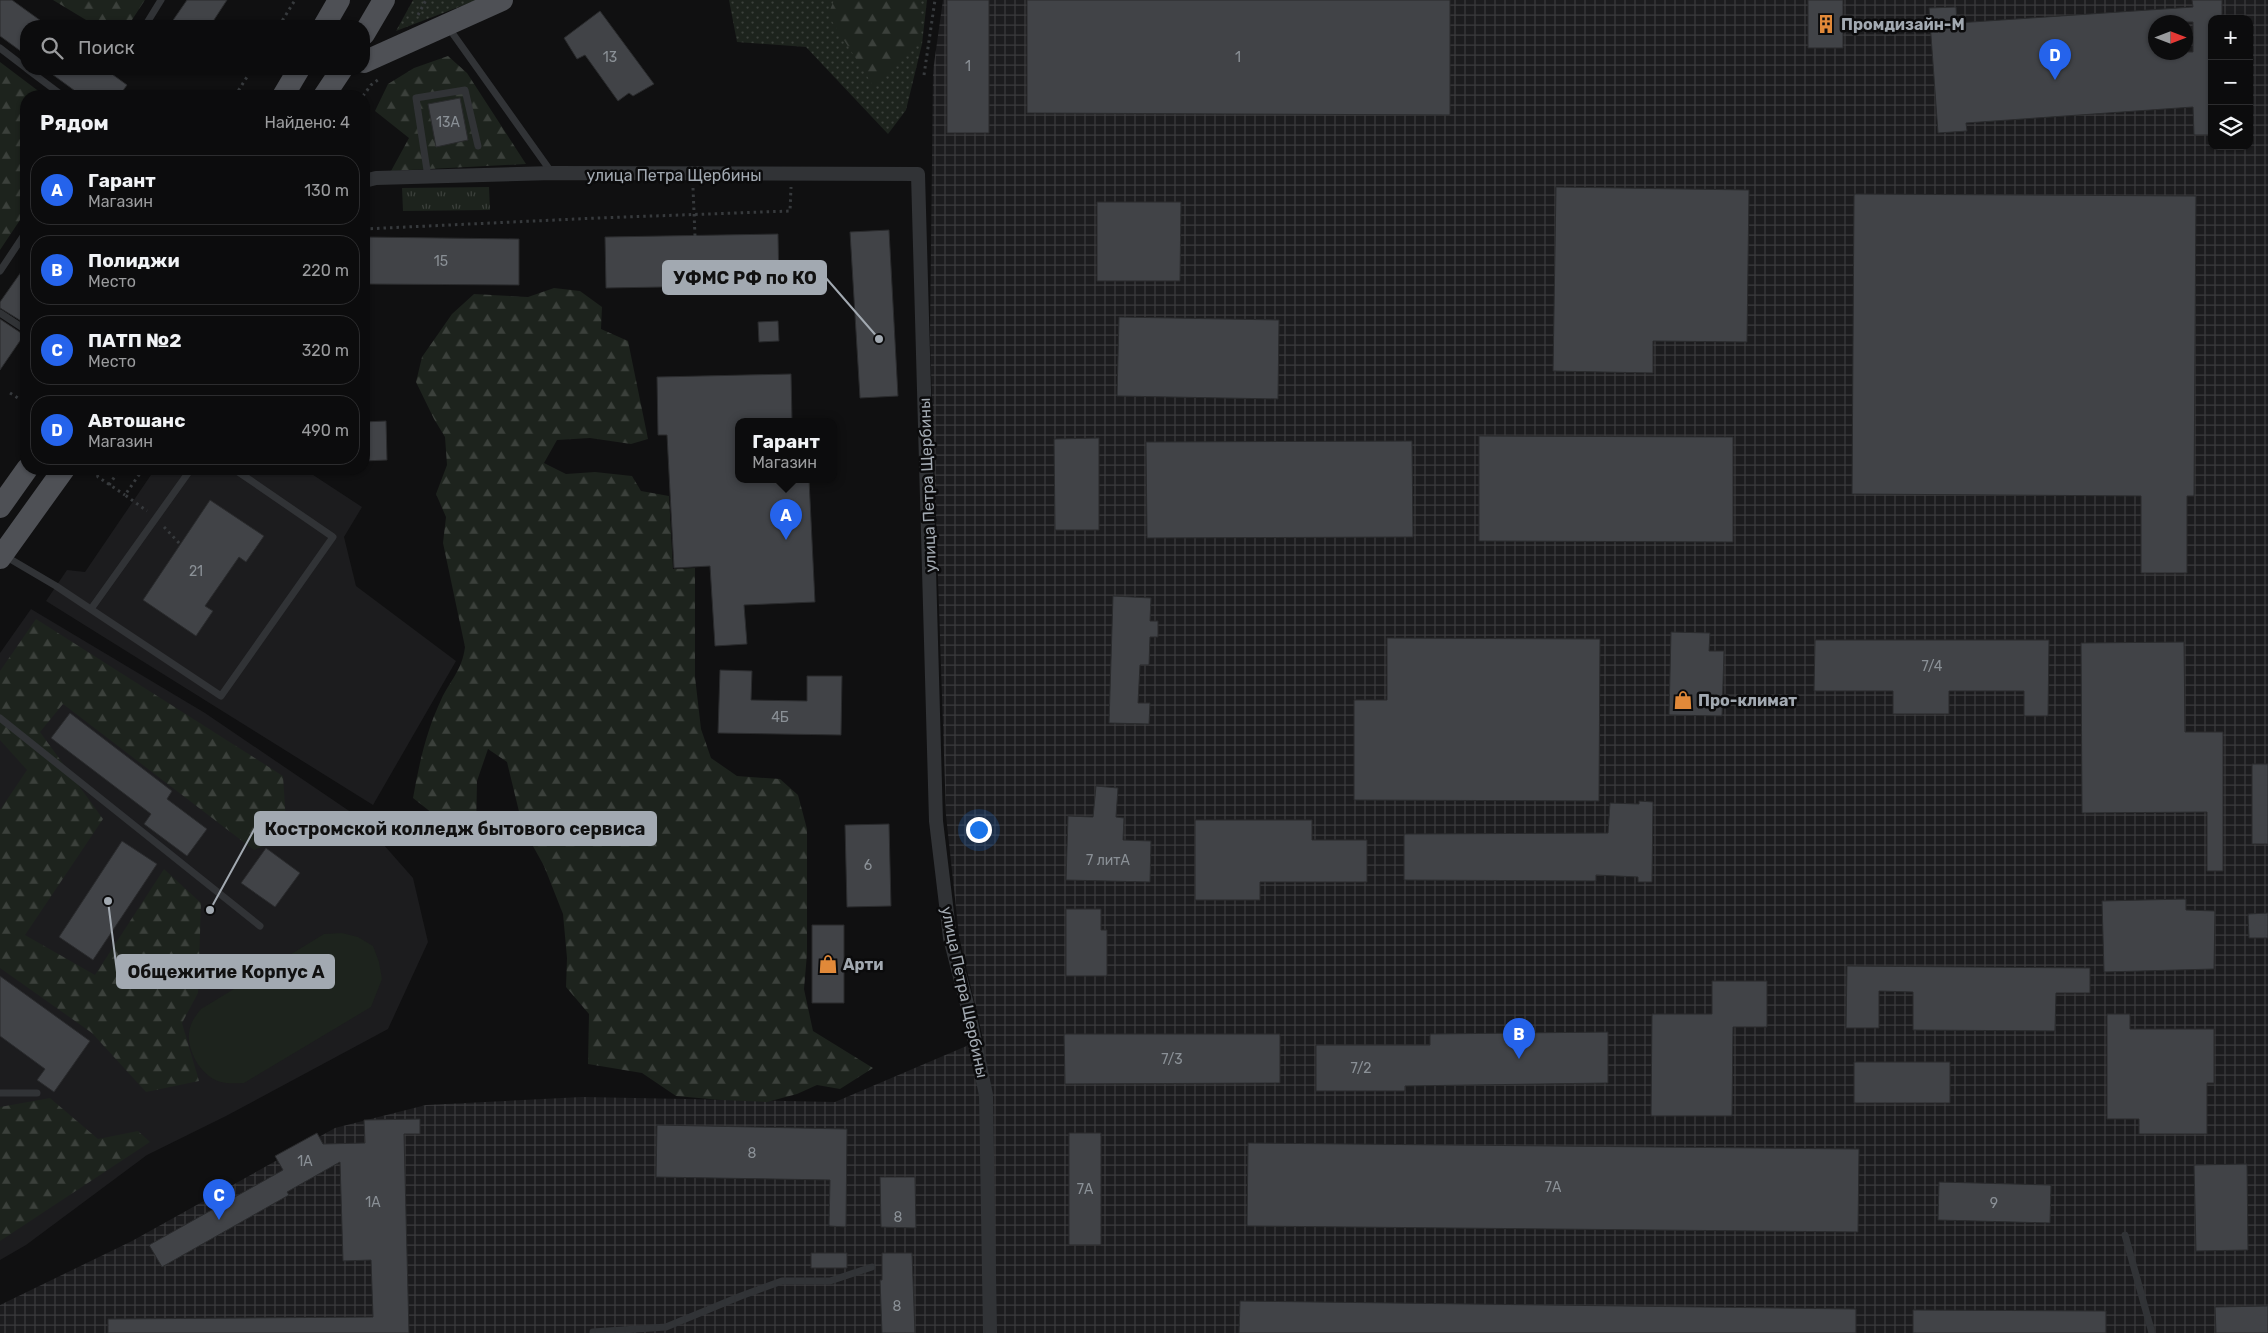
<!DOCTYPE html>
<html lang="ru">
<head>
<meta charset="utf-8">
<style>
  :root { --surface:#0c0c0d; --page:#1a1a1b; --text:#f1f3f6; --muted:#9a9b9d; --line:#2c2c2e; --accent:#2563eb }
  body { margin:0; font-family:Rubik,sans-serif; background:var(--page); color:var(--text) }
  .controls { position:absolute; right:15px; top:15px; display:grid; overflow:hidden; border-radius:10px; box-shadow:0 1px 4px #0004 }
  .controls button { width:45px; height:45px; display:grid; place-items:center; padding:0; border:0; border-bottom:1px solid var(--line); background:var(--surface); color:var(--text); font:25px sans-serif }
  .compass { position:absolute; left:2148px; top:15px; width:45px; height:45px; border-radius:50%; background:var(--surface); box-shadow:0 1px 4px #0004; rotate:90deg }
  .you { position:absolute; left:978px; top:829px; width:18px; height:18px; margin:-12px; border:4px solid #fff; border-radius:50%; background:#1a73e8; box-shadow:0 0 0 8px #1a73e833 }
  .badge { display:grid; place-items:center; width:32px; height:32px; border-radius:50%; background:var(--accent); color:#fff; font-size:16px; font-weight:700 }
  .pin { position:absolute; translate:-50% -41px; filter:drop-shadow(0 1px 2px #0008) }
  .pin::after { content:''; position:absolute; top:26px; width:18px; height:15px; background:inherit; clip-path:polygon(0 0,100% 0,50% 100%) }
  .popup { position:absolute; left:735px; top:418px; width:102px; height:65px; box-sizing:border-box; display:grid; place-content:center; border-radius:10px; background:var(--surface); filter:drop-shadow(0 1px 4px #0005); font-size:16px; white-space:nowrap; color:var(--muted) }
  .popup b { font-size:19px; color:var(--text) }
  .popup::after { content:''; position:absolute; left:50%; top:100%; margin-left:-10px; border:10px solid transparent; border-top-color:var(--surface) }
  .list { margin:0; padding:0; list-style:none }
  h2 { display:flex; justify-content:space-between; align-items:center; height:65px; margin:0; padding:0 20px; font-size:21px }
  h2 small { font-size:16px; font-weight:400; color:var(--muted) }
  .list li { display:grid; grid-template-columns:32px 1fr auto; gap:15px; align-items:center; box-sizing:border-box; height:70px; margin:0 10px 10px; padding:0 10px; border:1px solid var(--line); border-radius:20px }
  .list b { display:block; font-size:19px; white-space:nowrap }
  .list p { margin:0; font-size:16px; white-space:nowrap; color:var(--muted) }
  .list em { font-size:16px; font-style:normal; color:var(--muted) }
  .icon { flex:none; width:28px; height:28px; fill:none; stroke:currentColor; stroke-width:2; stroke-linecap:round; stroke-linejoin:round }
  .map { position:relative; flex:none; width:2268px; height:1333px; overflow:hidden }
  .search { position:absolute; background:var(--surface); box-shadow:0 1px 4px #0004; left:20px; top:20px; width:350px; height:55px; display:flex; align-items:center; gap:12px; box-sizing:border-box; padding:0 18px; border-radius:20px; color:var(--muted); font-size:19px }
  .panel { position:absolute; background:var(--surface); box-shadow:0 1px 4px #0004; left:20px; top:90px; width:350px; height:385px; border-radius:20px }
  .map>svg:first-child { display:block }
  .built { fill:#1c1c1e }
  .industrial { fill:url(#industrial-grid); fill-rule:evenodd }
  .grass { fill:url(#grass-dots) }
  .forest { fill:url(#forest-firs) }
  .park { fill:url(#park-tufts) }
  .pitch { fill:#1d231d }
  .building { fill:#414347; stroke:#2a2b2d; fill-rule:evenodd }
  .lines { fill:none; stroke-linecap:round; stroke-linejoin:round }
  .path { stroke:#373a3d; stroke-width:3; stroke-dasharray:2.5 4; stroke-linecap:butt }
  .service { stroke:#313336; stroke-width:7 }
  .minor { stroke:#313336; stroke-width:14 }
  .primary { stroke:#4e5055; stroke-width:22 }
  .labels { text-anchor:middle; stroke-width:5; stroke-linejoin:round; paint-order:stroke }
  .number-label { font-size:14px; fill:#8a9096 }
  .poi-label { font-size:16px; font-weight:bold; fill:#a2a9b1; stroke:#0b0b0c; text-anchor:start }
  .street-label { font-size:16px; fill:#a2a9b1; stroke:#0b0b0c }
  .leader { fill:none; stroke:#a2a9b1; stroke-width:2 }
  .callout-dot { fill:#a2a9b1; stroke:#0b0b0c; stroke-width:2 }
  .callout { fill:#a2a9b1; stroke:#a2a9b1; stroke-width:2 }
  .callout-label { font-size:18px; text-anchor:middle; font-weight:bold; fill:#111 }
</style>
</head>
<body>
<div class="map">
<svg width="2268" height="1333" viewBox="0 0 2268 1333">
  <defs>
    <pattern id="industrial-grid" width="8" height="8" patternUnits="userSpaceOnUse" patternTransform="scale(1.25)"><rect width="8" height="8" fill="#1c1c1e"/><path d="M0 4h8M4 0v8" fill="none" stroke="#3a3a3c"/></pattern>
    <pattern id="grass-dots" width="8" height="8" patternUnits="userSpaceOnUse" patternTransform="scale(1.25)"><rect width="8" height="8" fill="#1d231d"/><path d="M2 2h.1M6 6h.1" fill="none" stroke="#3b403b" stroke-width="1.8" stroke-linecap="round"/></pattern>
    <pattern id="forest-firs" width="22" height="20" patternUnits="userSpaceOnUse" patternTransform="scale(1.25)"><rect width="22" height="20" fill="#1d231d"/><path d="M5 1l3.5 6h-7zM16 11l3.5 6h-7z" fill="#3b403b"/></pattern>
    <pattern id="park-tufts" width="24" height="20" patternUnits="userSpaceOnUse" patternTransform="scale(1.25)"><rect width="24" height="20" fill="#1d231d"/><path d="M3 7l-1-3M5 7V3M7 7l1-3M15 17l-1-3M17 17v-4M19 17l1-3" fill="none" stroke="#3b403b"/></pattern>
  </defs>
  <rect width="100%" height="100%" fill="#101011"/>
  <path class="built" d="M155,469H304L362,507L344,537L356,586L456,661L373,805L46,601L67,570L85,572Z
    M31,609L205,713L361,819L413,878L428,942L388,1029L226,1116L147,1155L26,1245L0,1260V653Z"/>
  <path class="industrial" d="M943,0H2268V1333H0V1305L132,1241L335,1128L426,1105L582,1097L835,1102L983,1039L959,936L946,815L930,340L933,71ZM2212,19H2249V146H2212ZM2156,22H2186V52H2156Z"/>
  <path class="grass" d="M413,0H477L396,31Z
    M729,0H927L922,44L906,110L888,134L806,47L737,42Z"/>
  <path class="forest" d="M53,0H145L128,26H96Z
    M834,0H921V39L874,87L828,15Z
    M448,56L467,73L526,164L391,171L409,138L375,111L388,84L414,68Z
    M0,62L45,96H26V211L0,250Z
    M554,288L580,291L602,307L601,329L628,341L648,439L631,444L590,438L557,440L544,463L566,474L595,472L632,476L641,491L669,496L673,569L695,568V677L701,729L711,758L737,776L780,779L798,795L807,829V954L804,989L813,1031L873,1068L840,1089L817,1085L797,1094L767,1102L721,1100L676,1096L642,1073L588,1064L589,1014L566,987L567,958L563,914L544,866L523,828L507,762L488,749L477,781L476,833L459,839L437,817L413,798C419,764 426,732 441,700C450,680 462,671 465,647L443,543L446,517L436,494L447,465L445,437L434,419L416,382L422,357L452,314L474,294L528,297Z
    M36,619L283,776L287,836L254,850L63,704L40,732L103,819L25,935L95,975L164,869L201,903L198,993L182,1023L199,1081L146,1092L92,1033L0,968V810L27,770L0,740V671Z
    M50,1098L98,1139L138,1131L150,1142L0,1241V1107Z"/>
  <path class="park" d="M489,187L490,210L403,211L402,188Z"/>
  <path class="pitch" d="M342,933L358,937L373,946L379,962L382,979L371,1007L244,1083C237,1083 228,1084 221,1082C202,1077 187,1052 189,1033C190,1023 195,1016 201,1009L324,934Z"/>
  <path class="building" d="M0,0H12L48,26H26V55L0,36Z
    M187,0H227L210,26H169Z
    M947,0H989V133H947Z
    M1027,0H1450V115L1027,113Z
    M1808,0H1843V48H1808Z
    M2192,0H2222V19H2212V135H2194L2193,107L1966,123L1967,131L1938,133L1929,8L1956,7L1957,23L2193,7ZM2156,22H2193V52H2156Z
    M600,11L654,84L633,96L629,93L618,101L585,55L577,59L564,38Z
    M45,69H105L127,85L119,96H82Z
    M460,98L468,140L436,147L428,104Z
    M1556,187L1749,190L1747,342L1653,341V373L1553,371Z
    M1854,194L2196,196L2194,496H2187V573H2141V496L1852,494Z
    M1097,202H1181L1180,281H1097Z
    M889,230L898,396L860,398L850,232Z
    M778,234L779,285L606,288L605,237Z
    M364,237L519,239V285L364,284Z
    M26,265V324L0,308V302Z
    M1119,317L1279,320L1278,399L1117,396Z
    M0,319L24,335L0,370Z
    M778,321L779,341L759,342L758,322Z
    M791,374L792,421H738V479H809L815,602L744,605L747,644L715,646L710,566L674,568L667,435H658L657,377Z
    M386,421L387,460L364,461V422Z
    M1479,436L1733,437V542L1479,541Z
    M1099,438V530H1055L1054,439Z
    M1412,441L1413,537L1147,538L1146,442Z
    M210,500L264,536L246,562L239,557L205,606L213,611L196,636L143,600Z
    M1113,596L1151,598L1150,621H1158V637H1150L1149,665H1140L1138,703H1150L1149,724L1109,723Z
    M1671,632L1710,633L1709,651H1724L1722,716L1669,715Z
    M1387,638L1600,639L1599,801L1354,800V700H1387Z
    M1815,640H2049L2048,716H2024V691H1949V714H1893V691H1814Z
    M2184,642L2185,732H2223V871H2207V812L2082,813L2081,643Z
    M720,670L752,671L751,700L807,701V676H842L841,735L718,733Z
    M70,713L172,791L167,799L207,829L187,856L144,824L151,814L51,738Z
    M2252,764H2268V844H2252Z
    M1096,786L1118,788L1116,817L1124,818L1123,840L1151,841L1150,882L1066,880L1068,816L1093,817Z
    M1639,801L1653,802L1652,882H1638V877L1596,875V881L1404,880V834L1608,833L1610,803L1639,804Z
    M1195,820H1312V840H1367V882H1260V900H1195Z
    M889,824L891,906L847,907L845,825Z
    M122,841L157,864L93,960L59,937Z
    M266,848L300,873L275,907L241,883Z
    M2186,899V910L2215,911L2214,969L2104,972L2102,901Z
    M1066,909H1101V930H1107V976H1066Z
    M2268,913V938H2249L2248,914Z
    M812,925H844V1003H812Z
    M1847,966L2090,968V993H2056L2055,1031L1913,1030V992L1879,991V1028H1846Z
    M0,976L90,1041L54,1092L37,1080L45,1069L0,1036Z
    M1712,981H1767V1027H1733L1732,1116H1651L1652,1014H1712Z
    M2107,1014H2130V1029H2214V1083H2207V1134H2139V1119H2107Z
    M1608,1032V1083L1405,1086V1091H1316V1045H1430V1034Z
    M1064,1034H1280V1083L1065,1084Z
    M1854,1062H1950V1103H1854Z
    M420,1119V1134H404L409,1333H108V1319L373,1317L371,1260L343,1261L340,1162L287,1192L289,1195L162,1267L149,1245L283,1170L275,1156L317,1133L323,1144L365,1143L364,1120Z
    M657,1125L847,1129L846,1227L829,1226L830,1180L656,1177Z
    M1069,1133H1101V1245H1069Z
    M1248,1143L1859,1149L1858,1232L1247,1226Z
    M2247,1164L2248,1250L2196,1251L2194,1165Z
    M880,1177H915L916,1228L881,1227Z
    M1939,1182L2051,1185L2050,1223L1938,1220Z
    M811,1253H847V1268H811Z
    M882,1253H912L915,1333H882L880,1280H882Z
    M1240,1301L1856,1309V1333H1239Z
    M2268,1306V1333H2216L2215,1307Z
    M1913,1310L2106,1311V1333H1913Z"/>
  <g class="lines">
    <path class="path" d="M418,15L426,0
      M279,26L295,0
      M924,75L935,0
      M235,96L252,69
      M363,96L371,85L379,79
      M693,188L695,236
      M364,229L598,218L790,211L791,187
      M10,393L26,403
      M95,469L98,477L125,495
      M143,469L125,495L147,511
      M109,485L120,469
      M164,527L180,544"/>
    <path class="service" d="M145,26L161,0
      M448,27L552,173
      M0,48L26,68
      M27,69L63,96
      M428,177L416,98L465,90L478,146
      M0,271L26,232
      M0,313L26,330
      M5,556L56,586L221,696L333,537L234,469
      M91,609L191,469
      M0,718L260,926
      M0,1093H37
      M2125,1235L2152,1333
      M593,1332L666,1327L741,1296L782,1281H830L872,1267"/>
    <path class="minor" d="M364,181L376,178L553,173L918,174L936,821L950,938L968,1008L986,1095L990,1333"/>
    <path class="primary" d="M324,26L339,0
      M364,34L384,0
      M364,62L502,0
      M283,96L299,69
      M324,96L342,69
      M0,507L27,469
      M0,558L64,469"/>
  </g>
  <defs>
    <g id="building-bare" transform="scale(1.5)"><path d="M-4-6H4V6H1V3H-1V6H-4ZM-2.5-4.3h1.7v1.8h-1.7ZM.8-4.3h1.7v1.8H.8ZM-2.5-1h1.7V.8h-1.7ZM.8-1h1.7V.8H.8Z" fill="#e18939" stroke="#0b0b0c" stroke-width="2.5" paint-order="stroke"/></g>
    <g id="shop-bare" transform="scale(1.5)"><path d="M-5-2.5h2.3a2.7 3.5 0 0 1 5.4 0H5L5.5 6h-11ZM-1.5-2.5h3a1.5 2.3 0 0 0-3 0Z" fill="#e18939" stroke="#0b0b0c" stroke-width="2.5" paint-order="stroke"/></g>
  </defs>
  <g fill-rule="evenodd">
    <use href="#building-bare" x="1826" y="24"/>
    <use href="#shop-bare" x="1683" y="700"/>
    <use href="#shop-bare" x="828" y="964"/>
  </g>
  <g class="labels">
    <g class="number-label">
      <text x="610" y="62">13</text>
      <text x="1238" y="62">1</text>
      <text x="968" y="71">1</text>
      <text x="448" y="127">13А</text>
      <text x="441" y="266">15</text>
      <text x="196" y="576">21</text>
      <text x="1932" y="671">7/4</text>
      <text x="780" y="722">4Б</text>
      <text x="1108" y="865">7 литА</text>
      <text x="868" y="870">6</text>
      <text x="1172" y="1064">7/3</text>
      <text x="1361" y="1073">7/2</text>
      <text x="752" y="1158">8</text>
      <text x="305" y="1166">1А</text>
      <text x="1553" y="1192">7А</text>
      <text x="1085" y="1194">7А</text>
      <text x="373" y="1207">1А</text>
      <text x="1994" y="1208">9</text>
      <text x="898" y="1222">8</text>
      <text x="897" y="1311">8</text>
    </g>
    <g class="poi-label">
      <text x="1841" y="30">Промдизайн-М</text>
      <text x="1698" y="706">Про-климат</text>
      <text x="843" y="970">Арти</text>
    </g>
    <g class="street-label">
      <text x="674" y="181">улица Петра Щербины</text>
      <text transform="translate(927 485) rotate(-92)" y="6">улица Петра Щербины</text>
      <text transform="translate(965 992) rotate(78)" y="6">улица Петра Щербины</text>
    </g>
  </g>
  <path class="leader" d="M879 339L826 278M210 910L255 828M108 901L117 972"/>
  <g class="callout-dot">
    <circle cx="879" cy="339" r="5"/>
    <circle cx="210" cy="910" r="5"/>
    <circle cx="108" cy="901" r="5"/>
  </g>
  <g class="callout">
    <rect x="663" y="261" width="163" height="33" rx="5"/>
    <rect x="255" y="812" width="401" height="33" rx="5"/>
    <rect x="117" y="955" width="217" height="33" rx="5"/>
  </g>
  <g class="callout-label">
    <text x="745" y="284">УФМС РФ по КО</text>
    <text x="455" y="835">Костромской колледж бытового сервиса</text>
    <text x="226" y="978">Общежитие Корпус А</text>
  </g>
</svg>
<div class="controls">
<button>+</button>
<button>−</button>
<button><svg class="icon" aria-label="layers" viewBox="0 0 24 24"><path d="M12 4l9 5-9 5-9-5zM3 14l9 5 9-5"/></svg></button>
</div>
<svg class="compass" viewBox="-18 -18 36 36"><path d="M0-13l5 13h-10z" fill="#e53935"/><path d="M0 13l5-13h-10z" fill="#9a9b9d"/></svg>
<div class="you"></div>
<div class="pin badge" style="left:786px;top:540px">A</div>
<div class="popup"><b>Гарант</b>Магазин</div>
<div class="pin badge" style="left:1519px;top:1059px">B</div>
<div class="pin badge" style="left:219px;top:1220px">C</div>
<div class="pin badge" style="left:2055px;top:80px">D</div>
<div class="search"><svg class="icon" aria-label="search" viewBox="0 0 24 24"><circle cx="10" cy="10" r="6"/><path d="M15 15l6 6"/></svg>Поиск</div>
<section class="panel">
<h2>Рядом<small>Найдено: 4</small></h2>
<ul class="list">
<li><span class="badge">A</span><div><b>Гарант</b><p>Магазин</p></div><em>130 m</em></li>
<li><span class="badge">B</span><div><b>Полиджи</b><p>Место</p></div><em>220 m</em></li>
<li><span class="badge">C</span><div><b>ПАТП №2</b><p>Место</p></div><em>320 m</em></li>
<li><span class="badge">D</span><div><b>Автошанс</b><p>Магазин</p></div><em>490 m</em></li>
</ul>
</section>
</div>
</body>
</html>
